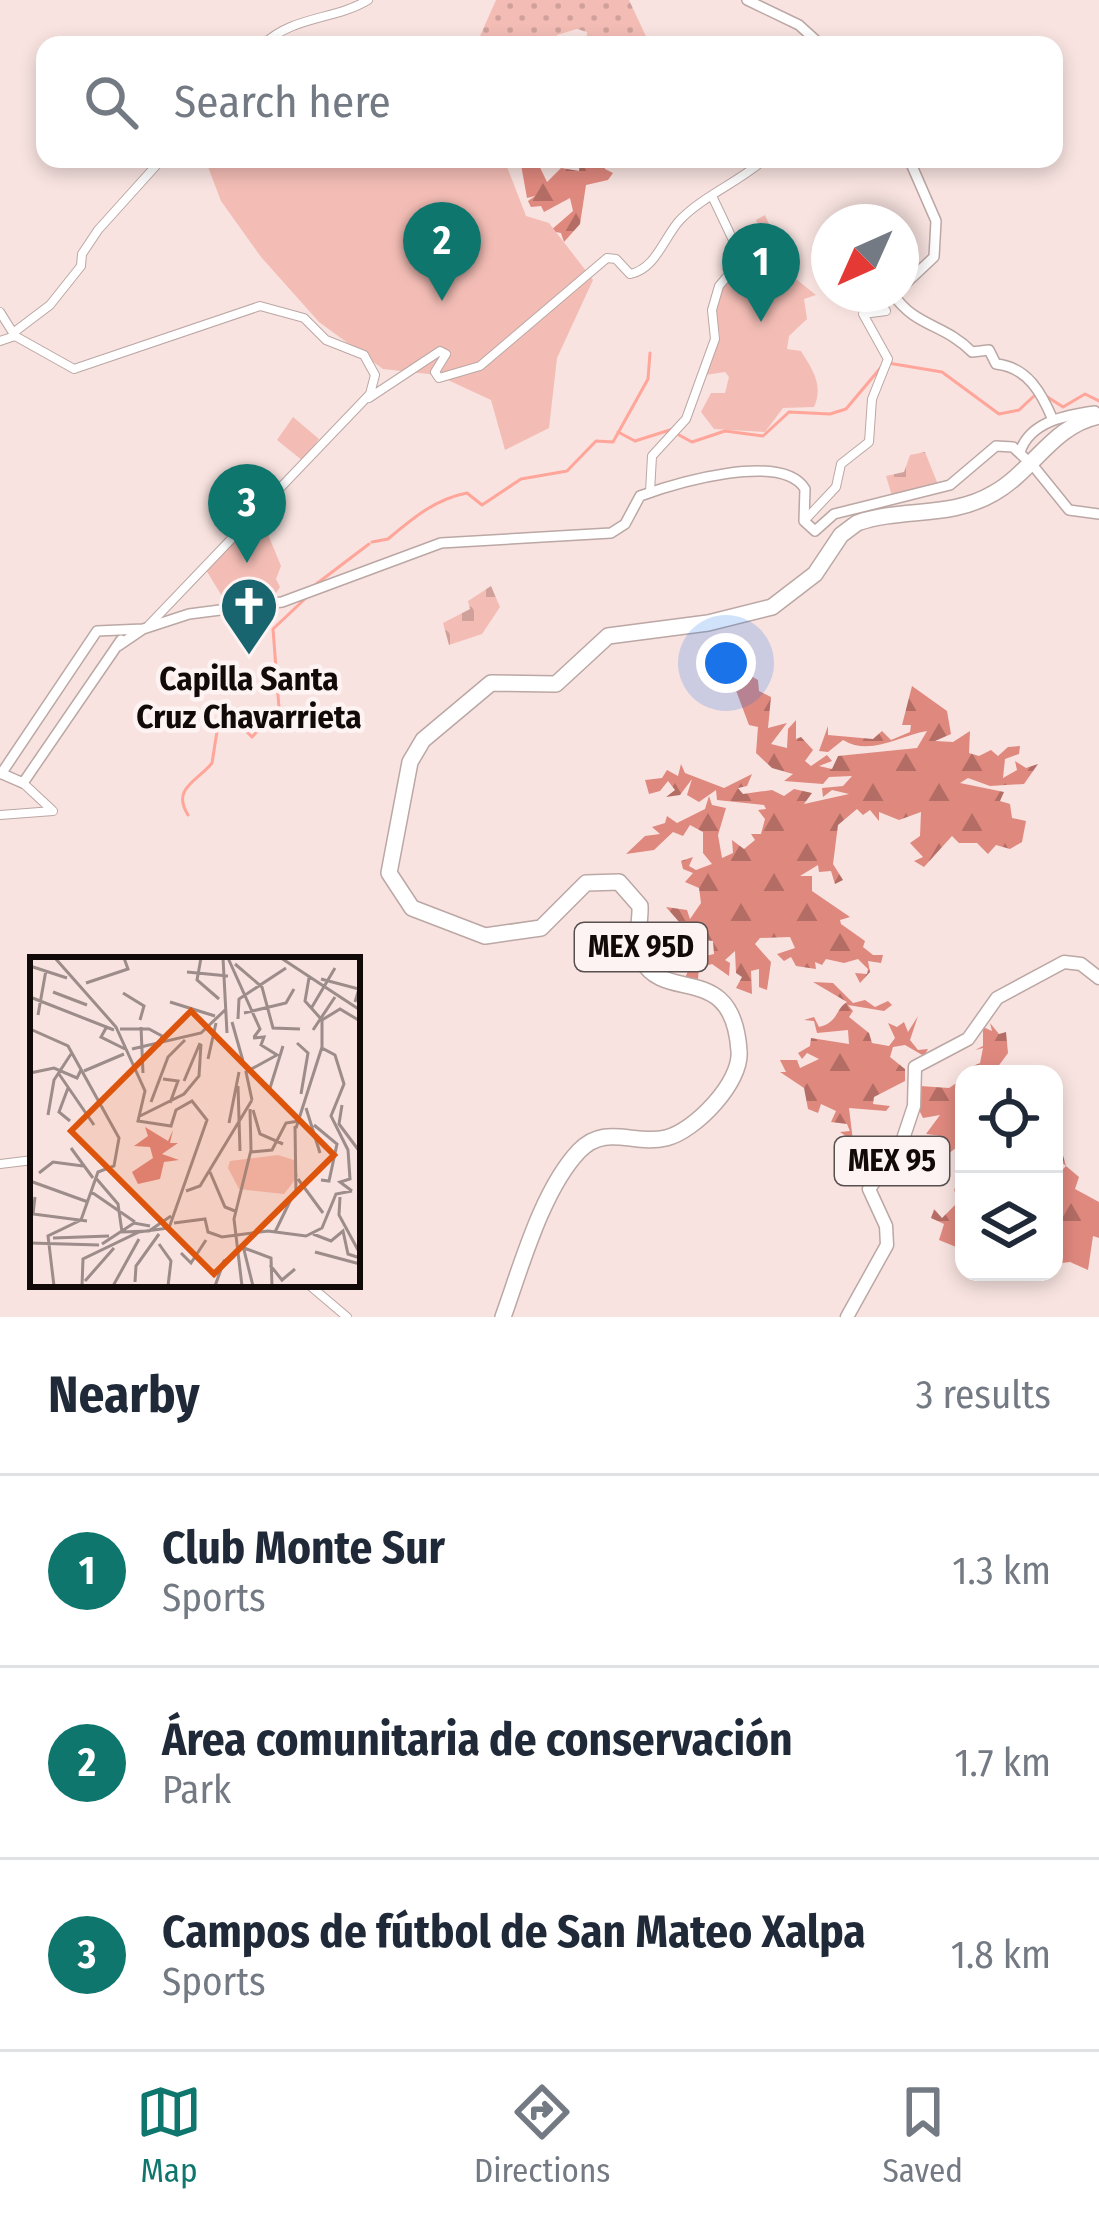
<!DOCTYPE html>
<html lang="en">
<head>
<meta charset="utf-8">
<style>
  :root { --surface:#fff; --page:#f6f6f7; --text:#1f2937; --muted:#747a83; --line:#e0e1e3; --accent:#0f766e }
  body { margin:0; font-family:"Fira Sans Condensed",sans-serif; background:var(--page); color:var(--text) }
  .controls { position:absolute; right:36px; bottom:36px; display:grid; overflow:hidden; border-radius:24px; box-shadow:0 6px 18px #0003 }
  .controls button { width:108px; height:108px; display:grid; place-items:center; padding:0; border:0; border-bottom:3px solid var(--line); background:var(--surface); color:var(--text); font:60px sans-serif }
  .compass { position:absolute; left:811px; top:204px; width:108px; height:108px; border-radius:50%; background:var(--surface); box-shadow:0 6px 18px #0003; rotate:225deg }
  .you { position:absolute; left:726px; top:663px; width:42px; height:42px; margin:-30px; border:9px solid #fff; border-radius:50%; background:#1a73e8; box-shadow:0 0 0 18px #1a73e833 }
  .badge { display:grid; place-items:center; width:78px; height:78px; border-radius:50%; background:var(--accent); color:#fff; font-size:39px; font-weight:700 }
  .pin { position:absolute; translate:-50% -99px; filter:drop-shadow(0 3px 6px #0008) }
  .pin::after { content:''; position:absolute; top:63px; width:42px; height:36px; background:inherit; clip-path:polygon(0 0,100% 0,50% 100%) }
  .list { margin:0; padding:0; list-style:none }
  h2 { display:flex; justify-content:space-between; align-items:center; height:156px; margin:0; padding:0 48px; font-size:51px }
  h2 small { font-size:39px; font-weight:400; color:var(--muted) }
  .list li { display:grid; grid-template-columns:78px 1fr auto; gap:36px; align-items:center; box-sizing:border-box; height:192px; padding:0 48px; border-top:3px solid var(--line) }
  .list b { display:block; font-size:45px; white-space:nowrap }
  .list p { margin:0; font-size:39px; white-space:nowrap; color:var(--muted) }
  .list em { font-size:39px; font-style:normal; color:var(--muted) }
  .icon { flex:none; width:66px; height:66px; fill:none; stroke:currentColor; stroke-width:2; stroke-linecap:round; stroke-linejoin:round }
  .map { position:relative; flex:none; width:1099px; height:1317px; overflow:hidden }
  .search { position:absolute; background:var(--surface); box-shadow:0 6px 18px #0003; left:36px; right:36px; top:36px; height:132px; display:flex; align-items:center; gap:30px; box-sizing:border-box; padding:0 42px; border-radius:24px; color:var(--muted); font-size:45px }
  .sheet { height:732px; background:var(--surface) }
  nav { display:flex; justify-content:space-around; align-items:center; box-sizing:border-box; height:168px; border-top:3px solid var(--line); background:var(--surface); font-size:33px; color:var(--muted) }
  nav a { display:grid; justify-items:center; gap:6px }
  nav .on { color:var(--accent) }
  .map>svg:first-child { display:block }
  .grass { fill:url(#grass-dots) }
  .forest { fill:url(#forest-firs) }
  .cemetery { fill:url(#cemetery-stones) }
  .park { fill:#f3bdb5 }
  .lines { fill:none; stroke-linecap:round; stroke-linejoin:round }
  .stream { stroke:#ffa59a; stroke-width:3 }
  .tertiary-casing { stroke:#bba7a4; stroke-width:10 }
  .secondary-casing { stroke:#bba7a4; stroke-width:12 }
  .primary-casing { stroke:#bba7a4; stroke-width:15 }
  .motorway-casing { stroke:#bba7a4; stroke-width:18 }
  .tertiary { stroke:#fff; stroke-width:8 }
  .secondary { stroke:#fff; stroke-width:9 }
  .primary { stroke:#fff; stroke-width:12 }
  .motorway { stroke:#fff; stroke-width:15 }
  .labels { text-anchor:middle; stroke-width:9; stroke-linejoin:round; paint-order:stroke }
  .shield { fill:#fcf3f2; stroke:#58504f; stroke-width:3 }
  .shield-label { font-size:30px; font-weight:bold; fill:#110a09 }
  .poi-label { font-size:33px; font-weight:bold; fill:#110a09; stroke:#fcf3f2 }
  .inset-road { fill:none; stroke:#9c8c8a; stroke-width:3 }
  .view { fill:#dd550c; fill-opacity:0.15; stroke:#dd550c; stroke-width:6 }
  .inset-edge { fill:none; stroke:#110a09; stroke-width:6 }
</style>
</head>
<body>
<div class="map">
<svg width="1099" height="1317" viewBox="0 0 1099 1317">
  <defs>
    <pattern id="grass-dots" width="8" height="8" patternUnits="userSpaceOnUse" patternTransform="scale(3)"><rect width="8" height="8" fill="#f3bdb5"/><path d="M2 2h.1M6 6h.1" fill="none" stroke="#cfa19a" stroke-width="1.8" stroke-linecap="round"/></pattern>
    <pattern id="forest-firs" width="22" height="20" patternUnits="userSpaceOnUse" patternTransform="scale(3)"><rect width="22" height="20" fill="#df887e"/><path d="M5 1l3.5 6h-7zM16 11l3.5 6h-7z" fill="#b36d65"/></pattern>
    <pattern id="cemetery-stones" width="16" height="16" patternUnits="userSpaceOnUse" patternTransform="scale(3)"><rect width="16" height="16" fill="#f3bdb5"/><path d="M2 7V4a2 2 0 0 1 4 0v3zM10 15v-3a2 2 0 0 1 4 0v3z" fill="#cfa19a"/></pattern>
  </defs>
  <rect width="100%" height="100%" fill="#f8e3e0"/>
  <path class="grass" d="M496,0H629L650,45H586L587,32L577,29L557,35L554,45H476Z"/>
  <path class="forest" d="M520,159H536L547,182L561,168L579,171L580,159H603L605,169L613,173L608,180L586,185L580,224L564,242L561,233L550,231L573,211L570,198L544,212L541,206L531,207L528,201L535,196L527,198Z
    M751,676L758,680L759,691L771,697L768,728L787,723L771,744L787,748L788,729L796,720V739L801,737L813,750L805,761L811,766L827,755L832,761L819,766L832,769L838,756L917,748L927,731C900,735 871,757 843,740L828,752L819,751L828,726V735L873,739L882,731L891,740L910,732L911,725H902L912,686L947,711L951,734L935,741L953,742L970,731L969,753L979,756L991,750L998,756L1008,747L1020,746L1019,754L1005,759L1003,778L1017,770L1015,761L1026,768L1038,764L1024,784L990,786L968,778L960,783L1004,792L1000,801L1010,804L1012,818L1026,821L1022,842L1010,849L996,845L988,854L977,843H959L952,836L924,867L914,861L923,857L910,843L920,836L921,812L899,820L879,812V821L870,810L863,815L857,809L838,825L833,864L843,880L835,884L831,871L819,872L818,865L800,876H812V891L850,917L840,920L841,924L865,941L863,947L873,955H883L881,963L868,961L870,972L860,983L855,973L867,974L868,969L858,959L844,963L826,959L822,965L815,962L816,969L796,966L791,957L784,961L777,954L795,948L790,937L760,938L755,944L771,962L767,990L759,987V969L751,971L752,994L736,988L742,977L736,973L735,951L725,960L730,963L729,976L712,964L699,968L698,979L685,978L693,959L714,954L713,941L694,939L666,907L687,910L690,919L701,903L699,888L685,882L693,873L683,869L681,861L693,857L689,866L696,870L712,864L703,853V832L690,825L683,836L673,832L654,850L626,854L645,836L660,834L652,827L665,823L667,816L677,823L705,809L709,796L712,805L726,808L718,835L722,858L733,853L732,840L744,849L755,840L751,834H761L765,819L758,810L766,809L764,805L717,800L716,790L699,802L687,795L692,779L680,795L666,797L675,790L668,781L660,791L649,794L645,780L662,778L667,770L678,776L681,764L685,773L724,788L752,774L747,786L738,788L743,794L772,790L784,796L794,789L812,793L804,804L849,794L832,790L823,797L822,788L843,786L852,776L829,777L823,784L784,781L793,774L772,768L756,753L758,727L749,725L735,688Z
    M813,982L833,983L853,1003L865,1000L875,1007L888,1001L892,1005L884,1011L848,1005L853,1011L849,1017L869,1033L872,1043L889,1046L895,1038L888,1023L897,1027L904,1022L908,1032L918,1016L910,1040L918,1050L928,1049L924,1056L905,1045L893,1047L890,1057L905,1069V1081L874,1097L873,1104L890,1106L886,1111L849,1108L853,1141L840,1132L850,1131L847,1124L831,1122L836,1111L821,1104L818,1113L808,1109L804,1088L780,1072H786L780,1060H797L800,1068L819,1059L807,1053L802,1059L798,1053L810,1046L811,1038L849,1044L848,1030L817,1033L814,1021L804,1020L814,1017L819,1027C839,1022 835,1009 847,1002Z
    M990,1023L999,1034L1006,1032L1008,1053L997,1068L974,1073L969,1068L980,1063L983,1048L975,1050L983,1046V1027L992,1031Z
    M964,1078V1142L929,1168L896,1177L902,1165L896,1158H912L911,1137L942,1136L926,1134L940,1115L923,1118L917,1106L920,1086L949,1088Z
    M1054,1147L1061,1148L1066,1166L1079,1177L1075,1189L1099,1202V1238L1093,1236L1088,1270L1070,1262L1054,1264V1168L1060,1172L1066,1166L1054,1156Z
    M954,1188L958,1193L964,1189V1208L956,1213L964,1218L961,1249L939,1240L944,1224L931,1218L934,1209L942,1218L957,1203Z"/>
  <path class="cemetery" d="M925,452L939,487L892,496L886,476L904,472L910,455Z
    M491,586L500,607L482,634L449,645L443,623L470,609L468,601Z"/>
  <path class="park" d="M205,159H504L526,216L549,223L593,280L557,358L549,428L505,450L491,400L437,375L383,369L319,322L261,257L221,201Z
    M765,215L791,275L816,295L804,299L807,319L789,336L787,349L801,351C812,369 824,385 814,407L783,408L765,432L714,429L701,412L711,393H725L729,377L725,372L705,375L720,336L715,314L723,283L744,269L756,271L770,253L756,220Z
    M293,417L319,439L303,461L277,440Z
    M260,515L281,566L276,579L280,587L271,601L228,606L206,570Z"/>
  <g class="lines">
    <path class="stream" d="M888,363L942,372L999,414L1019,410L1034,396
      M1046,396L1063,407L1085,394L1099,401
      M618,432L635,441L673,429
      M679,435L692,442L725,431L763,436L789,412L830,414L846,409L883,365
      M372,542L388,539C412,519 435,499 467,493L482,505L521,479L567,471L596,441L613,442L648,379L650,353
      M315,585L369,544
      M188,815C171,788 198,781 212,763L218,725L234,719L252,737L279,708L273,629L308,596"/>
    <g class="tertiary-casing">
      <path id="tertiary" d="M263,45C292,16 335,20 368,0
        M0,312L15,336L74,369L260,306L304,318L326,340L364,355L375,375L370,394L149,625
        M13,333L50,305L81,266L82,254L98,230L162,159
        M0,341L15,336
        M369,398L440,351L446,354L435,372L439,378L480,366L607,258L616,259L630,274C656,269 664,237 680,220C703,196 739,182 765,159
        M650,492L652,456L686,419L715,339L712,310L719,286L742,259L713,198
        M804,521L836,487L841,464L869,442L872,399L888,359L863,314L886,311L881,303L891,295
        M23,783L52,810
        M0,815L53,811
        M0,1164L33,1160
        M308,1284L347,1317"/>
    </g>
    <g class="secondary-casing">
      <path id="secondary" d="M747,0L799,25L821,45
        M901,288L934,257L936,221L909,159
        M893,294C915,327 945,324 972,352L989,350L996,364C1028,367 1042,394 1053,420
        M1020,452C1030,421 1067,415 1095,411
        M1035,468L1069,510L1099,514
        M118,646L143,629L189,614L282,602L441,543L611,533L625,524L640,496C676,483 782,451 805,489L804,521L815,531L834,514L950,485L996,446L1013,447L1029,462
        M0,773L23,783L121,640
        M1,774L97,631L143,629"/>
    </g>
    <g class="primary-casing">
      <path id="primary" d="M847,1317L887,1245L886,1226L869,1189L902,1142L914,1106L915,1067L968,1039L997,998L1064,962L1081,964L1099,978"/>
    </g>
    <g class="motorway-casing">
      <path id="motorway" d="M503,1317C521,1267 542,1190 579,1151C606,1123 634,1146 666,1138C695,1131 742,1082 739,1051C733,960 665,1004 642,960C633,943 641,924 640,906L619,882L586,883L541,928L485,936L412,908L389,873L410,762L423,740L491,683L556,684L608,636L708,623L772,607L815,574L841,535L857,523C903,507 950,519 994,493C1033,471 1053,425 1099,416"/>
    </g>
    <use href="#tertiary" class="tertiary"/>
    <use href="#secondary" class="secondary"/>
    <use href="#primary" class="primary"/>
    <use href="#motorway" class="motorway"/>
  </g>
  <defs>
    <g id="church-pin" transform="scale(3)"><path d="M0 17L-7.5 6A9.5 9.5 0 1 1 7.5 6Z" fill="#19656f" stroke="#fcf3f2"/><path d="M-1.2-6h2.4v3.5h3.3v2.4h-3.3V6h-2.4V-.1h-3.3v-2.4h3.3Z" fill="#fff"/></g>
  </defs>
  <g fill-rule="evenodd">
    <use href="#church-pin" x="249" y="606"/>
  </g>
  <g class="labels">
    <g class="shield">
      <rect x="575" y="923" width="132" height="48" rx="9"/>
      <rect x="835" y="1137" width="114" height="48" rx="9"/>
    </g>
    <g class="shield-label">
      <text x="641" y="957">MEX 95D</text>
      <text x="892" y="1171">MEX 95</text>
    </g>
    <g class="poi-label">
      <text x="249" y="690">Capilla Santa<tspan x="249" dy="38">Cruz Chavarrieta</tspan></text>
    </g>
  </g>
  <g transform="translate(30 957)">
    <rect width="330" height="330" fill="#f8e3e0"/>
    <path d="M115,170L138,184L143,173L140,186H148L132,197L149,203L134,205L130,222L108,227L102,215L123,201L120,190L104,189L118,179Z" fill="#df887e"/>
    <path d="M248,198L264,203L268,219L254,237L209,232L198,211L200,204Z" fill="#f3bdb5"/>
    <path class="inset-road" d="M25,1L86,70L115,134L108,164L141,169L146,153L162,144L177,163L139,271L109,275L53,302L52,329M171,1L167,23L189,42M193,1L197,76M198,1L230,72L224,80M251,1L330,53M205,7L232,30L243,71L270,72M0,9L37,21M157,15L198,19M279,21L275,44L292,63M291,22L329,32L325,45M56,26L98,12L94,1M23,35L57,48M93,36L114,49L110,63M0,40L84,73M140,45L185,59M282,50L305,11M214,56L256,46L264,32M8,58L16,13M208,62L209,42L256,11M292,63V91L305,98L314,127L301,159L318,193L320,222L310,225L322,234M292,63L310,52L330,64M202,65L213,104M111,70L113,116M76,71L71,80L95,92M0,72L38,89L89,181L84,209L68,215L51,263L18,279L24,329M90,72H119L132,79L129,89M283,73L305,40M267,86L278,96L271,137M102,92L171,76L195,53M178,102L186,66M54,114L94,97M0,116L24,111L47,121L51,113M29,117L64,168M133,122L148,124L140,146M154,124L170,86M208,129L210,194M38,131L29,155L40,164M240,131L253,89M222,143L216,115L247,98L231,88L234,80L223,81M121,145L138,100L155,83M312,148L309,167L330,195M276,151L290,196M223,153L230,177L253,187M18,158L24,123L41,97M110,159L154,137L169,119L171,87M199,166L209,115M284,168L307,187L299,224L291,223M265,169L266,237M266,171L292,90M41,191L63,221M221,195L242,193L256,166L269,164M180,215L195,250L205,254M9,216L23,205L53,209M65,220L88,247L92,275L119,274L141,259M268,222L293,256M0,224L58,245M60,234L105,265M156,234L170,229L222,143M5,240L3,257L57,264M310,240L309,258L328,293M144,266L175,262L178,275L192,280L238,274L276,279L292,271L306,237L322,234M245,275L264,236M283,277L301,284L313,274L318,297L330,301M23,281L79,279M0,286L69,288M72,287L104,266L120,269M129,287L141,304L138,329M213,289L223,329M214,291L241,301L242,329M285,295L330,307M151,296L161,306L176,283M240,308L252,323L265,312M55,324L84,291M105,325L106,309L129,277M83,329L109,282M185,329L194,304L204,300M212,329L204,262L221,193L220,152"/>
    <path class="view" d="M161,54L304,198L184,317L41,174Z"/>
    <rect width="330" height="330" class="inset-edge"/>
  </g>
</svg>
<div class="controls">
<button><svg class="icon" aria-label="locate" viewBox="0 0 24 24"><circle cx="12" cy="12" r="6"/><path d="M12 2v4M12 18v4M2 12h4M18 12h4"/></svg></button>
<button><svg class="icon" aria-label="layers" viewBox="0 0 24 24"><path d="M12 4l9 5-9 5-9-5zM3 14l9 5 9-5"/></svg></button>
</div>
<svg class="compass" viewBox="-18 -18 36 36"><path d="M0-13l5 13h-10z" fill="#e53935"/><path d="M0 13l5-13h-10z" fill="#747a83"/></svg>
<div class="you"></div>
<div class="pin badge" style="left:761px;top:322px">1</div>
<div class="pin badge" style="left:442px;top:301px">2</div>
<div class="pin badge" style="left:247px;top:563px">3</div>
<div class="search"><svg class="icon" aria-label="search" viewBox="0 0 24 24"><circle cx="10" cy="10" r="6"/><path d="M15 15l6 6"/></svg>Search here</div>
</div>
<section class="sheet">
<h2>Nearby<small>3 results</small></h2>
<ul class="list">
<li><span class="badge">1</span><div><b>Club Monte Sur</b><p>Sports</p></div><em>1.3 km</em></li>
<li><span class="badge">2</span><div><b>Área comunitaria de conservación</b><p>Park</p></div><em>1.7 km</em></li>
<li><span class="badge">3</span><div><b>Campos de fútbol de San Mateo Xalpa</b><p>Sports</p></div><em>1.8 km</em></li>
</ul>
</section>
<nav>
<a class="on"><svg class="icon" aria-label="map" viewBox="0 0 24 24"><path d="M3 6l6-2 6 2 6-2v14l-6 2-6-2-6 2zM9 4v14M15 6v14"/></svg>Map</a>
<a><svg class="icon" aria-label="directions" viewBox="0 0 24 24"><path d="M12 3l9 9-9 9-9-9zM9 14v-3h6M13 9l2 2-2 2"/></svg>Directions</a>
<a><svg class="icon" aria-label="saved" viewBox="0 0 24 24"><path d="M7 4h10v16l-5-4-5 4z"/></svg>Saved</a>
</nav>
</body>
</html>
